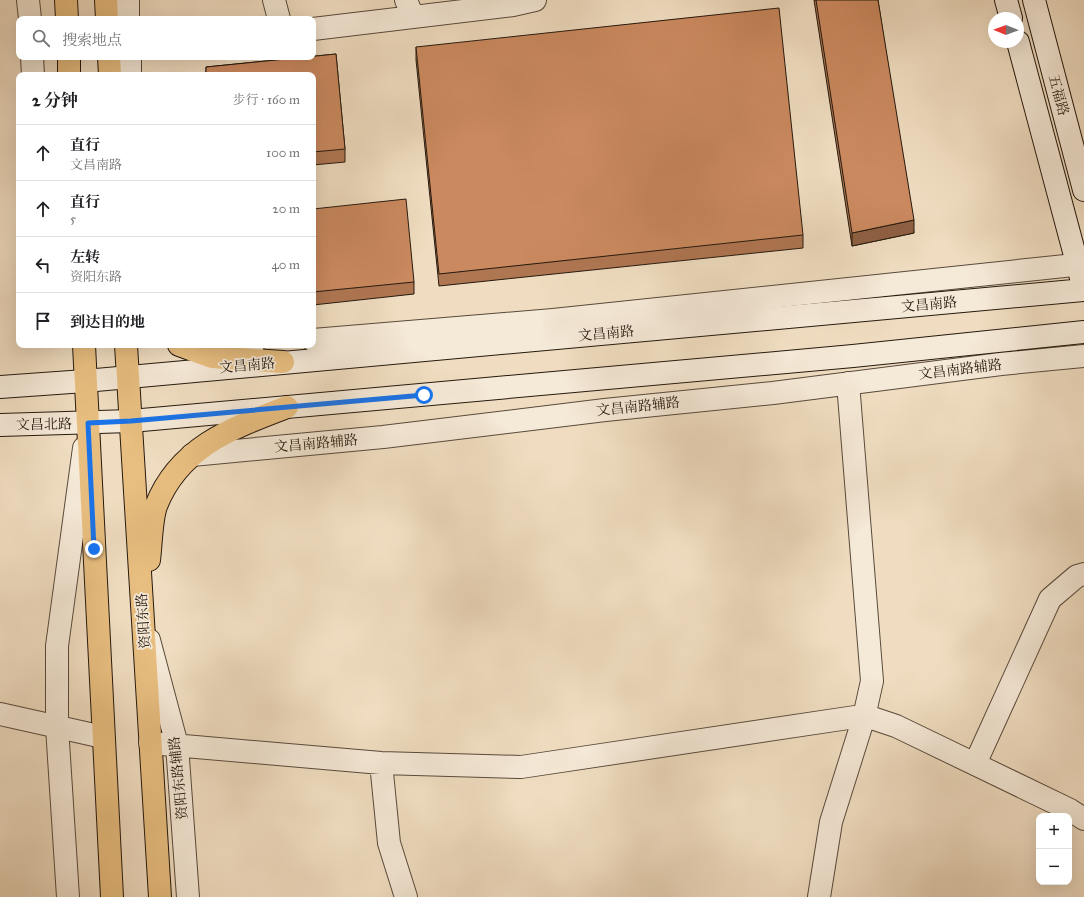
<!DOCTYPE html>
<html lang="zh">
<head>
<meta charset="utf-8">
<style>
  :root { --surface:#fff; --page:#f2f2f2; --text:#202124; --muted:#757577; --line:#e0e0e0 }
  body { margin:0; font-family:"IM FELL Great Primer","Noto Serif SC",serif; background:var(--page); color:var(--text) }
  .controls { position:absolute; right:12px; bottom:12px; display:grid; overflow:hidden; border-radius:8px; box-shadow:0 4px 16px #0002 }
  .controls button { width:36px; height:36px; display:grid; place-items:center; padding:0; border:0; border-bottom:1px solid var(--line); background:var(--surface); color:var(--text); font:20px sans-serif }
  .compass { position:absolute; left:988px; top:12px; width:36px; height:36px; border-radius:50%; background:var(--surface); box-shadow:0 4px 16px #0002; rotate:271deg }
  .stop { position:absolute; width:12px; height:12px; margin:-9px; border:3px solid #1a73e8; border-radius:50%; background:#fff }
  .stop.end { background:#1a73e8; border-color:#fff; box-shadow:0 1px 4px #0008 }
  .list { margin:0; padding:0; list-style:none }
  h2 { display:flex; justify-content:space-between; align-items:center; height:52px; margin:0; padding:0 16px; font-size:17px }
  h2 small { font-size:13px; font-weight:400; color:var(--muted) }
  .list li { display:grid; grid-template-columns:26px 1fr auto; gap:12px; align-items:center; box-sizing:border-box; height:56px; padding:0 16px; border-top:1px solid var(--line) }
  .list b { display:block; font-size:15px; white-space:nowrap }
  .list p { margin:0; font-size:13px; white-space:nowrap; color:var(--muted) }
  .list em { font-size:13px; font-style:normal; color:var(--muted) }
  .icon { flex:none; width:22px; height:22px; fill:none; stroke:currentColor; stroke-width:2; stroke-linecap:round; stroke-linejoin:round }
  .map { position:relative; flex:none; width:1084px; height:897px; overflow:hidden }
  .search { position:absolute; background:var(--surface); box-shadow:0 4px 16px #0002; left:16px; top:16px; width:300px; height:44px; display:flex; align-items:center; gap:10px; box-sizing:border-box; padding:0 14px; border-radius:8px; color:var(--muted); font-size:15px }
  .panel { position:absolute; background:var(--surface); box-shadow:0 4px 16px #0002; left:16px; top:72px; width:300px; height:276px; border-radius:8px }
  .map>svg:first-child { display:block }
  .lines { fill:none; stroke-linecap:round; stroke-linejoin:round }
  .street-casing { stroke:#584a3b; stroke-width:24 }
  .secondary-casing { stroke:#25190e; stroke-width:24 }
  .primary-casing { stroke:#25190e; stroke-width:24 }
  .street { stroke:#f5e9d7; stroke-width:22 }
  .secondary { stroke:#f5e9d7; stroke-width:22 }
  .primary { stroke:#e8be80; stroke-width:22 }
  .wall { fill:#af7652; stroke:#25190e }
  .shaded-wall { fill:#8e6042; stroke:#25190e }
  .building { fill:#cb895f; stroke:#25190e }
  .route { stroke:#1a73e8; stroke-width:5 }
  .labels { text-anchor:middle; stroke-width:3.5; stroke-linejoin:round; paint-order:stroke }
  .street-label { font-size:14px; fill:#25190e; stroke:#f5e9d7 }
</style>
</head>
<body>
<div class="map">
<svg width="1084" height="897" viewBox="0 0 1084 897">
  <rect width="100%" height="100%" fill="#f0ddc1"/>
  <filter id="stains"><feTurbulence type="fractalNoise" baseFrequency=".005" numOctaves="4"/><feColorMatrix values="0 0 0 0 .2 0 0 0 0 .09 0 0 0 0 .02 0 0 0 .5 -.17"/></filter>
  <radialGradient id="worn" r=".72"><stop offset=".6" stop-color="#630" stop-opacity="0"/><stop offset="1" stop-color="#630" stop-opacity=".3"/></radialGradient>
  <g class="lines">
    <g class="street-casing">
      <path id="street" d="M28,0L30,19
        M128,0V19
        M274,0L279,19
        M406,0L413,17
        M313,29L513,5L535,0
        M32,57L33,75
        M130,57V75
        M313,340L553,320L1084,264
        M199,350L253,345
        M192,455L383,437L605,410L773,393L1001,364L1084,356
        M149,640L177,745L188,897
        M0,714L103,737
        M150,743L381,763L521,767L855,717L872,718L896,726L1070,810L1084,819
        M381,763L389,843L406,897
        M975,764L1050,599L1077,576L1084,574
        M68,897L57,727V646L84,448
        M819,897L831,822L864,717L872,681L848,383"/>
    </g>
    <g class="secondary-casing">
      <path id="secondary" d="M1006,0L1011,18
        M1034,0L1084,190
        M1018,42L1084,289
        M0,387L85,381L1084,290
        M0,425L131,421L853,356L1084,332"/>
    </g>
    <g class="primary-casing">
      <path id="primary" d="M66,0L67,19
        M106,0L107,19
        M69,57V75
        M109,57L110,75
        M84,345L112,897
        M126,345L160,897
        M179,345L212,357L283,362
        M149,560C151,545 151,521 156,506C179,447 232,428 287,407"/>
    </g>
    <use href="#street" class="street"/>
    <use href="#secondary" class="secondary"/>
    <use href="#primary" class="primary"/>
  </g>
  <path class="wall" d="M814,0H878L914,233L852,246Z
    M416,47L803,235V248L439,286L416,60Z
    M336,54L345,149V162L313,165V75H206V67Z
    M313,209L414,282V294L313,305Z"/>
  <path class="shaded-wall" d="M914,220V233L852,246V233Z"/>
  <path class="building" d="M816,0H878L914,220L852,233Z
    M779,8L803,235L439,274L416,47Z
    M336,54L345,149L313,152V75H206V67Z
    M406,199L414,282L313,292V209Z"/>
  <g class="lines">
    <path class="route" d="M94,549L88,423L131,421L424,395"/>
  </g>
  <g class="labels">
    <g class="street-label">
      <text transform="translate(1059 95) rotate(75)" y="5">五福路</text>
      <text transform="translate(929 304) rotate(-5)" y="5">文昌南路</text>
      <text transform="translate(606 333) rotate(-5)" y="5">文昌南路</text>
      <text transform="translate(247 365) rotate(-5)" y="5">文昌南路</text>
      <text transform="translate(960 369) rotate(-7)" y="5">文昌南路辅路</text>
      <text transform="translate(638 406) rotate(-6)" y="5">文昌南路辅路</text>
      <text transform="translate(44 424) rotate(-1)" y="5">文昌北路</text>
      <text transform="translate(316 443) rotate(-5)" y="5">文昌南路辅路</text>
      <text transform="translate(143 621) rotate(-94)" y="5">资阳东路</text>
      <text transform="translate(178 778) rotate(-96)" y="5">资阳东路辅路</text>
    </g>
  </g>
  <rect width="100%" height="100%" filter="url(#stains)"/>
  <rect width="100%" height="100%" fill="url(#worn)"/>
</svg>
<div class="controls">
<button>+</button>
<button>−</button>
</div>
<svg class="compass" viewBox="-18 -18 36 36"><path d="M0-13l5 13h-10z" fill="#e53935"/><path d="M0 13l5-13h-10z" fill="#757577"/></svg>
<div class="stop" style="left:424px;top:395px"></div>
<div class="stop end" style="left:94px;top:549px"></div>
<div class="search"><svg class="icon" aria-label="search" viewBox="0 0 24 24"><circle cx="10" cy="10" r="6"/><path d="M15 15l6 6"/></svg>搜索地点</div>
<section class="panel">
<h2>2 分钟<small>步行 · 160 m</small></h2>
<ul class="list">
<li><svg class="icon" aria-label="ahead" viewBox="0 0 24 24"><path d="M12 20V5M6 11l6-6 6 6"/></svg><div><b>直行</b><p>文昌南路</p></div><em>100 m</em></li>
<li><svg class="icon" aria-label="ahead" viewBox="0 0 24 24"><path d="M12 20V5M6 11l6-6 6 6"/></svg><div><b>直行</b><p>5</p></div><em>20 m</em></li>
<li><svg class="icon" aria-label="left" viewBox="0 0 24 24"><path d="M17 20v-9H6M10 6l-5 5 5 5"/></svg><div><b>左转</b><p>资阳东路</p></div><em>40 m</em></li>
<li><svg class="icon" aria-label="arrive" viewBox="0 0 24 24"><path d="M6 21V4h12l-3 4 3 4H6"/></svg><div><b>到达目的地</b></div></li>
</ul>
</section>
</div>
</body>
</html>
